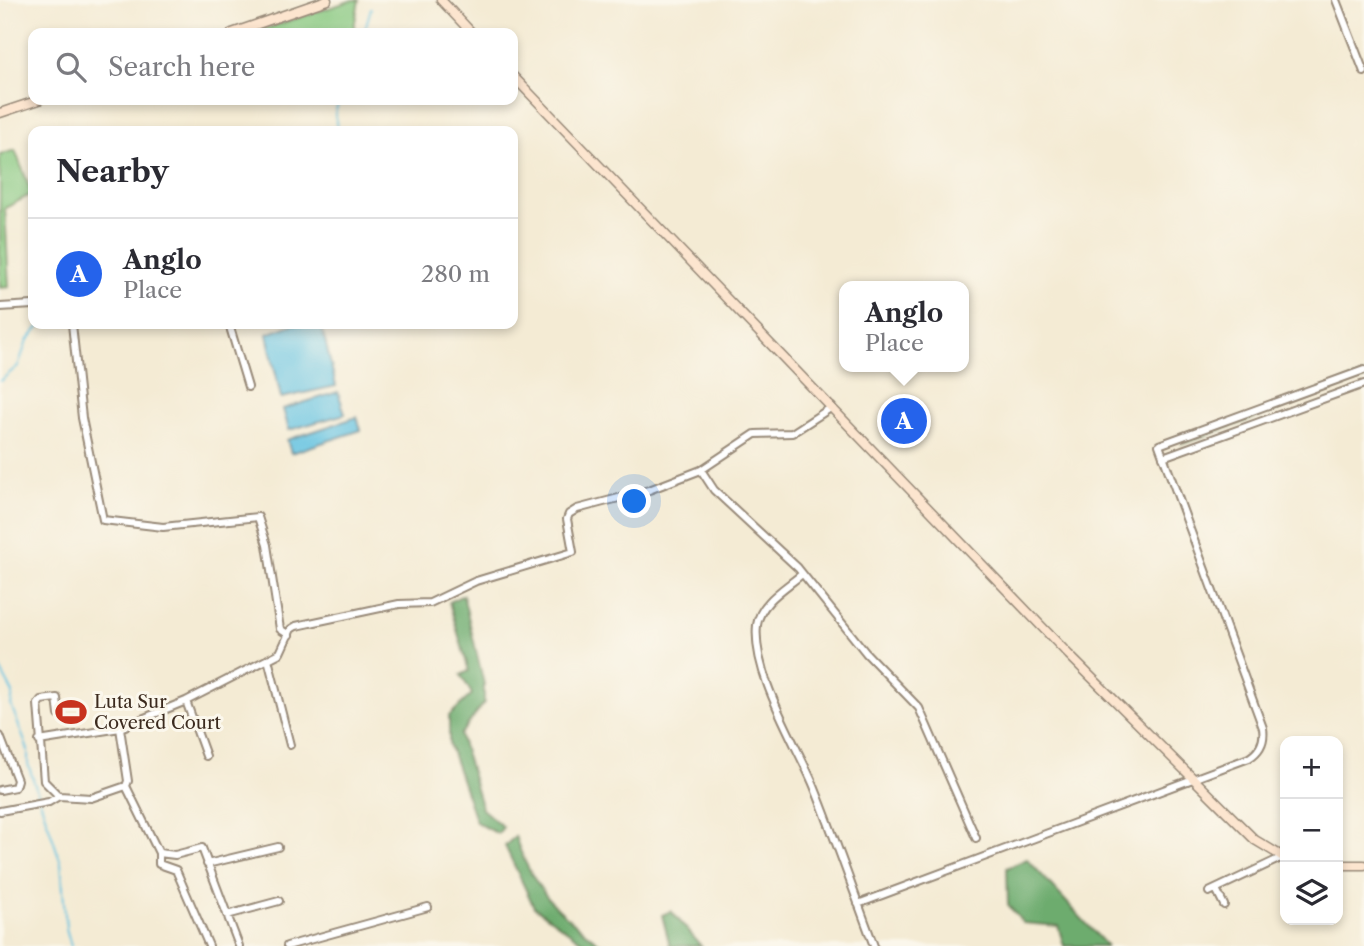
<!DOCTYPE html>
<html lang="en">
<head>
<meta charset="utf-8">
<style>
  :root { --surface:#fff; --page:#f2f2f3; --text:#2b2b33; --muted:#7c7c81; --line:#e1e1e2; --accent:#2563eb }
  body { margin:0; font-family:"Libre Caslon Text",serif; background:var(--page); color:var(--text) }
  .controls { position:absolute; right:21px; bottom:21px; display:grid; overflow:hidden; border-radius:14px; box-shadow:0 4px 10px #0003 }
  .controls button { width:63px; height:63px; display:grid; place-items:center; padding:0; border:0; border-bottom:2px solid var(--line); background:var(--surface); color:var(--text); font:35px sans-serif }
  .you { position:absolute; left:635px; top:502px; width:24px; height:24px; margin:-18px; border:5px solid #fff; border-radius:50%; background:#1a73e8; box-shadow:0 0 0 10px #1a73e833 }
  .badge { display:grid; place-items:center; width:46px; height:46px; border-radius:50%; background:var(--accent); color:#fff; font-size:23px; font-weight:700 }
  .pin { position:absolute; translate:-50% -50%; border:4px solid #fff; box-shadow:0 2px 7px #0006 }
  .popup { position:absolute; left:839px; top:281px; width:130px; height:91px; box-sizing:border-box; display:grid; place-content:center; border-radius:14px; background:var(--surface); filter:drop-shadow(0 2px 5px #0005); font-size:23px; white-space:nowrap; color:var(--muted) }
  .popup b { font-size:26px; color:var(--text) }
  .popup::after { content:''; position:absolute; left:50%; top:100%; margin-left:-14px; border:14px solid transparent; border-top-color:var(--surface) }
  .list { margin:0; padding:0; list-style:none }
  h2 { display:flex; justify-content:space-between; align-items:center; height:91px; margin:0; padding:0 28px; font-size:30px }
  h2 small { font-size:23px; font-weight:400; color:var(--muted) }
  .list li { display:grid; grid-template-columns:46px 1fr auto; gap:21px; align-items:center; box-sizing:border-box; height:112px; padding:0 28px; border-top:2px solid var(--line) }
  .list b { display:block; font-size:26px; white-space:nowrap }
  .list p { margin:0; font-size:23px; white-space:nowrap; color:var(--muted) }
  .list em { font-size:23px; font-style:normal; color:var(--muted) }
  .icon { flex:none; width:38px; height:38px; fill:none; stroke:currentColor; stroke-width:2; stroke-linecap:round; stroke-linejoin:round }
  .map { position:relative; flex:none; width:1364px; height:946px; overflow:hidden }
  .search { position:absolute; background:var(--surface); box-shadow:0 4px 10px #0003; left:28px; top:28px; width:490px; height:77px; display:flex; align-items:center; gap:18px; box-sizing:border-box; padding:0 24px; border-radius:14px; color:var(--muted); font-size:26px }
  .panel { position:absolute; background:var(--surface); box-shadow:0 4px 10px #0003; left:28px; top:126px; width:490px; height:203px; border-radius:14px }
  .map>svg:first-child { display:block }
  .green { fill:#87c880; stroke:#61794f; stroke-width:2 }
  .forest { fill:#6dac6e; stroke:#546b46; stroke-width:2 }
  .water { fill:#63c2e1; stroke:#4f7680; stroke-width:2 }
  .lines { fill:none; stroke-linecap:round; stroke-linejoin:round }
  .stream { stroke:#63c2e1; stroke-width:2 }
  .street-casing { stroke:#988a79; stroke-width:10 }
  .secondary-casing { stroke:#988a79; stroke-width:11 }
  .street { stroke:#fff; stroke-width:6 }
  .secondary { stroke:#fce5cf; stroke-width:8 }
  .labels { text-anchor:middle; stroke-width:6; stroke-linejoin:round; paint-order:stroke }
  .poi-label { font-size:18px; fill:#3b2a1e; stroke:#fbf7ec; text-anchor:start }
</style>
</head>
<body>
<div class="map">
<svg width="1364" height="946" viewBox="0 0 1364 946">
  <rect width="100%" height="100%" fill="#fbf7ec"/>
  <filter id="ink" filterUnits="userSpaceOnUse"><feTurbulence type="fractalNoise" baseFrequency=".0143" numOctaves="2"/><feDisplacementMap in="SourceGraphic" scale="14" xChannelSelector="R" yChannelSelector="G"/><feConvolveMatrix kernelMatrix="1 2 1 2 8 2 1 2 1" color-interpolation-filters="sRGB"/></filter>
  <filter id="wash" filterUnits="userSpaceOnUse"><feTurbulence type="fractalNoise" baseFrequency=".00686" numOctaves="4" result="noise"/><feDisplacementMap in="SourceGraphic" scale="28" xChannelSelector="R" yChannelSelector="G"/><feGaussianBlur stdDeviation="1.57" result="paint"/><feColorMatrix in="noise" values="0 0 0 0 0 0 0 0 0 0 0 0 0 0 0 0 0 1.4 0 .05"/><feComposite in="paint" operator="in"/></filter>
  <g filter="url(#wash)">
    <rect width="100%" height="100%" fill="#f4ebd4"/>
    <path class="green" d="M353,0H359L353,33H252Z
      M15,150L32,194L5,208L9,287L0,288V155Z
      M1364,375V379L1183,444L1185,441Z"/>
    <path class="forest" d="M463,595L484,684V703L460,735L482,809L503,827L498,834L476,822L449,744V716L472,694L461,675L469,671L449,602Z
      M515,836C533,891 559,914 604,946H589L534,907L505,846Z
      M1027,859L1107,946H1064L1058,926L1023,923L1008,905L1007,868Z
      M671,911L701,946H670L662,915Z"/>
    <path class="water" d="M294,324H321L336,386L281,398L267,334Z
      M338,392L345,414L289,430L283,409Z
      M357,417L361,430L291,453L287,440Z"/>
    <g class="lines">
      <path class="stream" d="M364,33L371,8
        M338,131L335,114L339,100
        M0,381L18,366L27,341L42,324
        M0,669L13,693L11,705L28,750V764L61,863L66,928L71,946"/>
    </g>
  </g>
  <g filter="url(#ink)">
    <g class="lines">
      <g class="street-casing">
        <path id="street" d="M1336,0L1364,72
          M0,307L33,305
          M72,324L82,418L103,520L163,527L258,517L267,545L280,629L289,635
          M229,324L248,387
          M1163,457L1364,384
          M701,470L714,490L798,568L866,653L919,708L976,838
          M802,574C786,588 760,602 757,625C752,674 795,741 814,786C835,838 854,893 874,946
          M268,659L290,745
          M186,701L206,756
          M0,736L17,780L15,787L0,790
          M39,741L120,728L186,701L280,653L291,629L296,626L399,604L430,603L476,581L573,552L567,519L569,514L577,509L649,490L701,470L755,434L792,433L832,407
          M126,786L159,853V864L176,870L209,946
          M59,796L44,781L38,704L41,700L57,698L59,715
          M0,811L49,802L59,796L91,798L126,786L128,781L120,728
          M159,853L175,855L202,848L239,946
          M207,864L278,847
          M1216,889L1224,905
          M1209,892L1283,857
          M858,904L1249,758C1260,751 1265,741 1263,728L1159,445L1364,370
          M227,915L279,901
          M287,946L428,907"/>
      </g>
      <g class="secondary-casing">
        <path id="secondary" d="M441,0L472,33
          M232,33L327,0
          M513,76L1069,655L1255,840L1285,858
          M0,113L39,100
          M1338,865H1364"/>
      </g>
      <use href="#street" class="street"/>
      <use href="#secondary" class="secondary"/>
    </g>
  </g>
  <defs>
    <g id="stadium-bare" transform="scale(2.415)"><path d="M0-5a6.5 5 0 1 0 0 10a6.5 5 0 1 0 0-10ZM-3.5-1.8h7v3.6h-7Z" fill="#c8321e" stroke="#fbf7ec" stroke-width="2.5" paint-order="stroke"/></g>
  </defs>
  <g fill-rule="evenodd">
    <use href="#stadium-bare" x="71" y="712"/>
  </g>
  <g class="labels">
    <g class="poi-label">
      <text x="94" y="708">Luta Sur<tspan x="94" dy="21">Covered Court</tspan></text>
    </g>
  </g>
</svg>
<div class="controls">
<button>+</button>
<button>−</button>
<button><svg class="icon" aria-label="layers" viewBox="0 0 24 24"><path d="M12 4l9 5-9 5-9-5zM3 14l9 5 9-5"/></svg></button>
</div>
<div class="you"></div>
<div class="pin badge" style="left:904px;top:421px">A</div>
<div class="popup"><b>Anglo</b>Place</div>
<div class="search"><svg class="icon" aria-label="search" viewBox="0 0 24 24"><circle cx="10" cy="10" r="6"/><path d="M15 15l6 6"/></svg>Search here</div>
<section class="panel">
<h2>Nearby<small></small></h2>
<ul class="list">
<li><span class="badge">A</span><div><b>Anglo</b><p>Place</p></div><em>280 m</em></li>
</ul>
</section>
</div>
</body>
</html>
